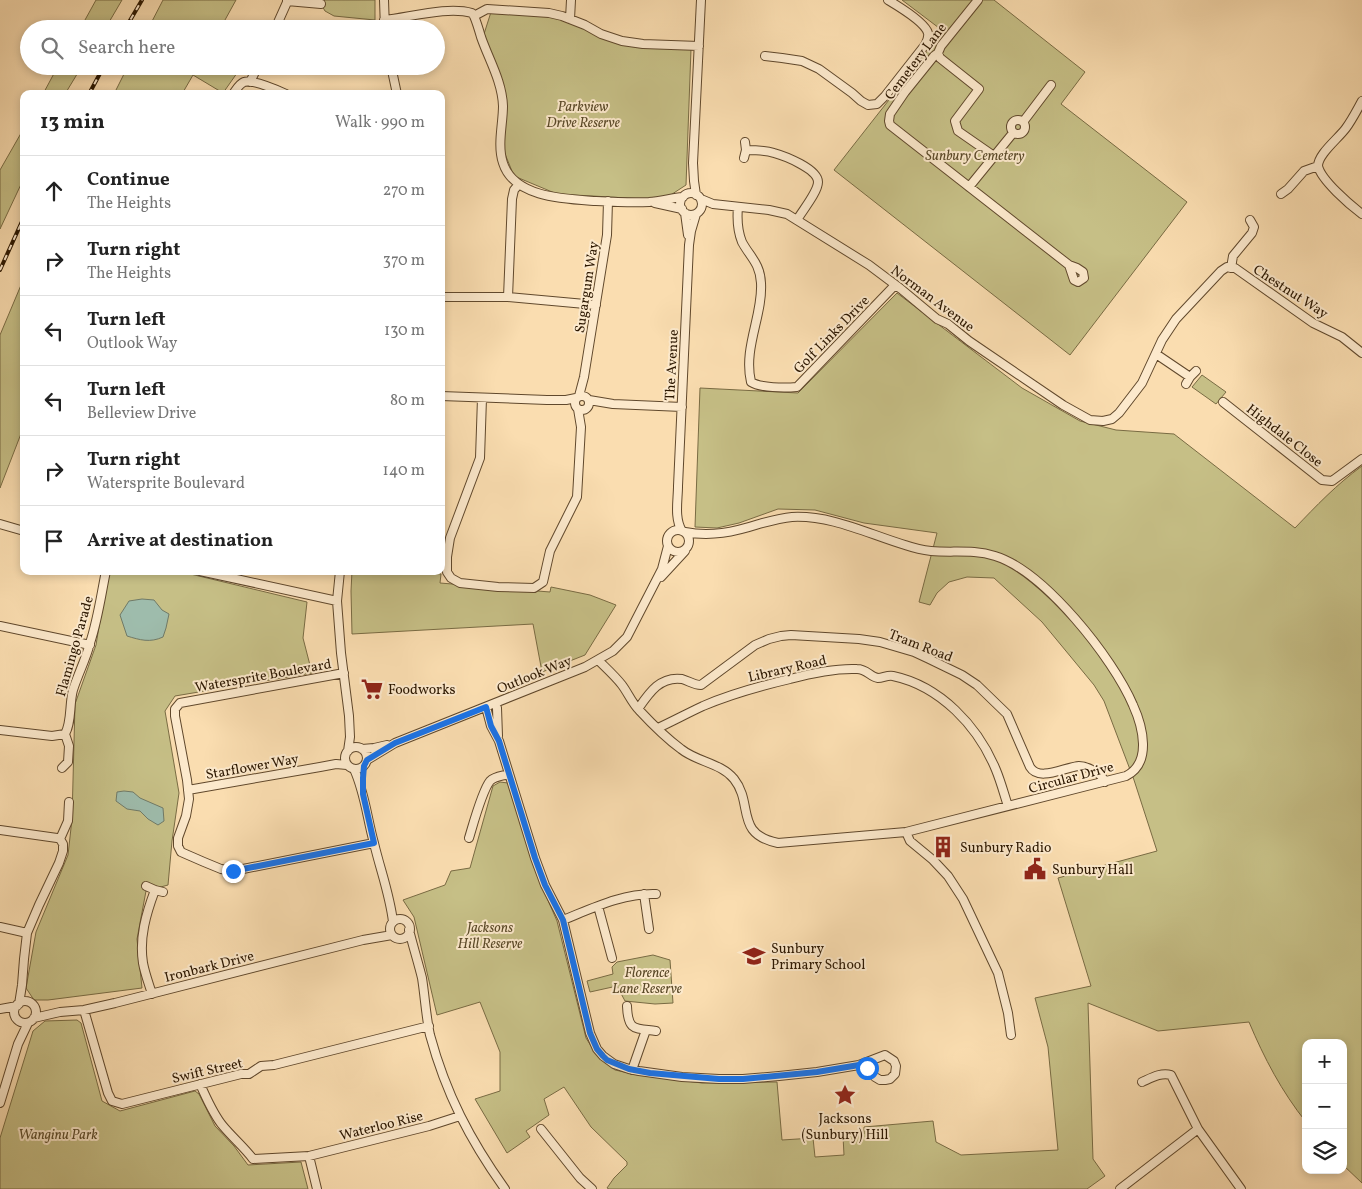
<!DOCTYPE html>
<html lang="en">
<head>
<meta charset="utf-8">
<style>
  :root { --surface:#fff; --page:#f2f2f2; --text:#222; --muted:#767676; --line:#e0e0e0 }
  body { margin:0; font-family:Vollkorn,serif; background:var(--page); color:var(--text) }
  .controls { position:absolute; right:15px; bottom:15px; display:grid; overflow:hidden; border-radius:10px; box-shadow:0 2px 8px #0003 }
  .controls button { width:45px; height:45px; display:grid; place-items:center; padding:0; border:0; border-bottom:1px solid var(--line); background:var(--surface); color:var(--text); font:25px sans-serif }
  .stop { position:absolute; width:15px; height:15px; margin:-11px; border:4px solid #1a73e8; border-radius:50%; background:#fff }
  .stop.end { background:#1a73e8; border-color:#fff; box-shadow:0 1px 5px #0008 }
  .list { margin:0; padding:0; list-style:none }
  h2 { display:flex; justify-content:space-between; align-items:center; height:65px; margin:0; padding:0 20px; font-size:21px }
  h2 small { font-size:16px; font-weight:400; color:var(--muted) }
  .list li { display:grid; grid-template-columns:32px 1fr auto; gap:15px; align-items:center; box-sizing:border-box; height:70px; padding:0 20px; border-top:1px solid var(--line) }
  .list b { display:block; font-size:19px; white-space:nowrap }
  .list p { margin:0; font-size:16px; white-space:nowrap; color:var(--muted) }
  .list em { font-size:16px; font-style:normal; color:var(--muted) }
  .icon { flex:none; width:28px; height:28px; fill:none; stroke:currentColor; stroke-width:2; stroke-linecap:round; stroke-linejoin:round }
  .map { position:relative; flex:none; width:1362px; height:1189px; overflow:hidden }
  .search { position:absolute; background:var(--surface); box-shadow:0 2px 8px #0003; left:20px; top:20px; width:425px; height:55px; display:flex; align-items:center; gap:12px; box-sizing:border-box; padding:0 18px; border-radius:28px; color:var(--muted); font-size:19px }
  .panel { position:absolute; background:var(--surface); box-shadow:0 2px 8px #0003; left:20px; top:90px; width:425px; height:485px; border-radius:10px }
  .map>svg:first-child { display:block }
  .green { fill:#c6bf86; stroke:#796b43 }
  .water { fill:#9ebcac; stroke:#707a67 }
  .lines { fill:none; stroke-linecap:round; stroke-linejoin:round }
  .minor-casing { stroke:#60482c; stroke-width:10 }
  .minor { stroke:#fce9cc; stroke-width:8 }
  .rail-casing { stroke:#2c1700; stroke-width:4 }
  .rail { stroke:#fce9cc; stroke-width:2; stroke-dasharray:5.5; stroke-linecap:butt }
  .route { stroke:#1a73e8; stroke-width:6 }
  .labels { text-anchor:middle; stroke-width:4; stroke-linejoin:round; paint-order:stroke }
  .street-label { font-size:14px; fill:#2c1700; stroke:#fce9cc }
  .park-label { font-size:14px; font-style:italic; fill:#5a4928; stroke:#fce9cc }
  .poi-label { font-size:14px; fill:#2c1700; stroke:#fce9cc; text-anchor:start }
</style>
</head>
<body>
<div class="map">
<svg width="1362" height="1189" viewBox="0 0 1362 1189">
  <rect width="100%" height="100%" fill="#faddb0"/>
  <filter id="stains"><feTurbulence type="fractalNoise" baseFrequency=".004" numOctaves="4"/><feColorMatrix values="0 0 0 0 .2 0 0 0 0 .09 0 0 0 0 .02 0 0 0 .5 -.17"/></filter>
  <radialGradient id="worn" r=".72"><stop offset=".6" stop-color="#630" stop-opacity="0"/><stop offset="1" stop-color="#630" stop-opacity=".3"/></radialGradient>
  <path class="green" d="M96,0H122L105,29H80Z
    M163,0H236L220,29H148Z
    M325,0H375V20L334,16L325,11L321,4Z
    M902,0H994L1085,72L1061,104L1187,202L1070,355L834,170L943,31Z
    M491,12L551,15L619,41L691,49L686,185L663,200L557,194L514,176L503,149L501,90L484,34Z
    M58,66H82L65,94H43Z
    M128,66H242L223,93L193,75L182,94H114Z
    M24,128V178L0,229V170Z
    M24,278V426L0,488V335Z
    M897,293L1022,388L1080,421L1116,430L1174,434L1295,528C1316,506 1337,484 1362,466V1183L1343,1165V1043H1306V1122C1282,1092 1264,1058 1249,1022L1158,1031L1088,1003L1093,1159L1105,1176L1087,1189H609L607,1188L614,1178L627,1165V1162L591,1127L564,1087L544,1099L549,1115L526,1131L530,1137L507,1153L475,1099L500,1091V1052L480,1002L437,1015L414,917L403,900L445,885L451,871L470,868L493,786L500,782L508,783L537,875L557,921L586,1038L598,1057L615,1070L638,1075L702,1083L777,1082L782,1140L813,1138L815,1157L844,1155L843,1136L864,1134V1127L933,1121L936,1142L961,1155L1058,1150L1048,1047L1035,998L1091,986L1058,878L1157,851L1134,780L1104,701L1094,685L1042,622L994,578L967,577L949,582L937,593L930,605L919,602L937,533L864,523L815,510L778,509L739,523L717,528L695,527L700,388L798,393Z
    M1202,375L1226,392L1216,404L1192,387Z
    M111,571H178L307,602L303,638L312,673L175,696L165,711L179,793L172,841L168,885L146,891L137,939L142,988L48,1000H34L26,988L36,932L68,855L72,819L75,704L96,645L106,584Z
    M352,571H406L441,574L440,583L550,592L551,587L590,595L616,605L585,655L542,672L533,624L352,634L351,591Z
    M653,955L670,960L673,1003L655,1004L625,1001L617,986L590,992L587,981L613,974L612,967L617,962Z
    M77,1020L81,1023L102,1101L120,1111L195,1091L199,1094L215,1126L234,1146L248,1165L301,1162L308,1189H0V1138L33,1031L45,1021Z"/>
  <path class="water" d="M142,599L154,600L162,610L169,614L166,628L163,637C150,643 140,640 127,636L120,615L129,601Z
    M124,791L133,792L140,798L163,808L164,821L158,825L148,819L140,811L127,809L116,801L117,792Z"/>
  <g class="lines">
    <g class="minor-casing">
      <path id="minor" d="M384,0L385,29
        M978,0L941,46L938,53L934,56L905,92L890,114L889,121L890,125L1069,265L1077,268L1083,272L1084,278L1078,282L1074,280L1069,265
        M287,1L321,4
        M474,16C477,23 479,30 481,37C489,60 502,81 503,106C503,124 497,145 503,163C514,198 566,199 596,201C614,202 632,203 649,202C661,201 672,198 683,197
        M474,16L487,9L549,13L562,16L585,25L601,34L622,41L643,44L699,46
        M570,19L571,0
        M384,20C411,17 448,6 472,13L474,16
        M275,29L288,0
        M938,53L940,58L979,89L955,121L958,131L994,156
        M765,56L782,58L802,61L819,69L852,93L861,101L868,105L877,104L885,96L925,45C927,41 929,38 928,33C925,22 898,6 888,0
        M373,66L392,68
        M391,66L397,94
        M250,82L258,66
        M233,94C236,90 239,84 244,82C253,79 277,90 286,94
        M1011 127a7 7 0 1 1 14 0a7 7 0 1 1-14 0Z
        M1023,122L1051,85
        M746,150C755,150 765,150 774,153C785,156 818,169 818,182C818,192 802,211 797,220
        M744,158L746,150L745,142
        M1318,166C1318,154 1338,139 1346,128C1352,120 1357,110 1362,101
        M1318,166C1321,180 1350,205 1362,214
        M969,187L1013,133
        M680 204a11 11 0 1 1 22 0a11 11 0 1 1-22 0Z
        M1281,194L1288,189L1304,171L1318,166
        M696,195L694,181L693,163L701,0
        M701,199L713,204L769,210L787,214L869,265L901,289L937,319L948,324L969,341L1063,405L1090,420L1103,421L1112,419L1119,413L1142,383L1162,340L1176,319L1221,271L1227,267L1231,268
        M655,203L682,209
        M738,207C737,218 738,232 742,242C750,257 760,263 761,283C763,315 743,348 751,382C760,388 785,388 797,387L895,285
        M685,213L688,235
        M1231,268H1235L1313,323L1342,337L1362,353
        M1231,268L1233,256L1252,233L1254,227L1250,220
        M441,297H508L596,305
        M508,297L512,199L514,190L519,184
        M1156,354L1190,377
        M1186,384L1190,377L1196,371
        M575 403a7 7 0 1 1 14 0a7 7 0 1 1-14 0Z
        M441,396L547,400H566L576,398
        M579,396L584,377L607,235L608,201
        M482,398L480,458L450,538L447,557V572L451,578L460,583L498,587L534,588L543,582L550,551L577,497L581,427L578,409
        M589,400L613,404L682,407
        M1223,402L1322,480L1332,481L1362,459
        M0,524L24,531
        M667 541a11 11 0 1 1 22 0a11 11 0 1 1-22 0Z
        M682,531C674,518 678,500 678,486L689,245L691,231L696,214
        M200,571L337,601
        M340,571L337,601L341,653L349,716L350,737L348,751
        M661,577L685,551
        M0,626L90,645
        M598,660C606,668 615,676 622,685C628,693 632,703 639,710C652,724 666,738 681,749C697,762 721,763 734,779C754,804 734,834 778,843L906,832L1126,776C1152,763 1143,727 1133,705C1113,658 1044,571 995,556C973,549 953,553 931,551C922,550 914,548 905,545C868,534 832,515 792,517C781,518 770,521 759,524C734,532 711,537 685,532
        M344,673L180,703L175,709V716L187,780L189,799L186,816L178,838V846L181,852L204,862L221,869L233,871L374,843
        M495,703L497,708L498,736
        M486,707L491,726L499,741L535,858L545,885L563,920L590,1033L597,1049L603,1056L614,1064L629,1069L639,1071L682,1077L719,1079H743L779,1076L817,1072L859,1065L885,1055L894,1061L896,1066L895,1074L890,1079L885,1080H880L875,1077L867,1068L859,1065
        M638,709C649,693 660,676 682,679C689,681 694,685 701,685L755,645L769,639L781,636L791,635L859,639L880,642L914,652L929,659L962,675L977,685L1007,714L1030,767C1039,782 1065,767 1079,766C1084,766 1089,768 1094,771C1099,773 1102,776 1105,782
        M658,728C673,721 688,713 703,706C731,694 760,686 790,679C812,673 834,668 857,669C867,669 870,677 878,678C883,678 887,675 893,676C940,686 978,726 996,770C1001,782 1004,794 1008,806
        M0,730L52,736L65,734
        M345 758a11 11 0 1 1 22 0a11 11 0 1 1-22 0Z
        M362,749L374,748L387,745
        M367,760L395,743L585,667L613,651L627,637L662,569L668,546
        M62,768L68,762L69,746L65,734C72,722 69,704 73,690C78,674 86,659 90,643C98,619 101,595 106,571
        M354,769C365,793 367,818 374,843C380,869 390,895 393,922
        M188,790L320,767L336,764L347,765
        M0,830L57,838L60,839
        M906,832L910,841L933,860L948,876L963,899L998,973L1008,1013L1011,1035
        M469,838C473,825 482,791 490,781C495,776 503,776 509,774
        M60,839L68,821L69,802
        M146,886L155,890L163,892
        M644,894L649,929
        M598,906L612,958
        M390 929a10 10 0 1 1 20 0a10 10 0 1 1-20 0Z
        M563,920C593,908 623,893 656,894
        M0,927L27,933
        M409,930C413,946 418,962 422,978C425,997 426,1017 430,1035C446,1094 470,1140 505,1189
        M152,994C149,984 145,974 143,963C139,938 146,914 155,890
        M14 1012a11 11 0 1 1 22 0a11 11 0 1 1-22 0Z
        M19,1004L22,985L24,959L27,933L39,905L59,863L63,851V844L60,839
        M627,1006C628,1031 634,1028 656,1031
        M0,1009L17,1006
        M84,1010L108,1093L112,1101L122,1104L241,1074H249L261,1066L274,1065L429,1026
        M34,1018L60,1012L84,1010L115,1003L363,940L392,935
        M632,1070L646,1030
        M1142,1082C1151,1078 1161,1072 1171,1075L1198,1129L1241,1189
        M200,1084C207,1099 213,1114 223,1126C233,1138 244,1147 253,1159L309,1156L429,1126L460,1116
        M0,1103L18,1044L28,1023
        M541,1129L580,1178L592,1189
        M309,1156L317,1189
        M1120,1189L1198,1129"/>
    </g>
    <use href="#minor" class="minor"/>
    <g class="rail-casing">
      <path id="rail" d="M125,29L142,0
        M89,94L104,66
        M0,270L24,217"/>
    </g>
    <use href="#rail" class="rail"/>
  </g>
  <g class="lines">
    <path class="route" d="M233,871L374,843L363,794V778L364,766L367,760L395,743L486,707L491,726L499,741L535,858L545,885L563,920L590,1033L597,1049L603,1056L607,1060L629,1069L650,1073L719,1079H743L817,1072L859,1065L867,1068"/>
  </g>
  <defs>
    <g id="supermarket-bare" transform="scale(1.725)"><path d="M-6-5.5h2.5l.6 2H6L4.5 2H-2.5L-4.4-4H-6ZM-1.5 3.2a1.3 1.3 0 1 0 .1 0ZM3 3.2a1.3 1.3 0 1 0 .1 0Z" fill="#8f2418" stroke="#fce9cc" stroke-width="2.5" paint-order="stroke"/></g>
    <g id="building-bare" transform="scale(1.725)"><path d="M-4-6H4V6H1V3H-1V6H-4ZM-2.5-4.3h1.7v1.8h-1.7ZM.8-4.3h1.7v1.8H.8ZM-2.5-1h1.7V.8h-1.7ZM.8-1h1.7V.8H.8Z" fill="#8f2418" stroke="#fce9cc" stroke-width="2.5" paint-order="stroke"/></g>
    <g id="civic-bare" transform="scale(1.725)"><path d="M-.6-6.5H3V-4.5H.6V-3L4-1V1h2V6H-6V1h2V-1L-.6-3ZM-1.2 2.5V6h2.4V2.5Z" fill="#8f2418" stroke="#fce9cc" stroke-width="2.5" paint-order="stroke"/></g>
    <g id="school-bare" transform="scale(1.725)"><path d="M0-5L7-2L0 1L-7-2ZM-4 1L0 2.5L4 1V4Q0 6-4 4Z" fill="#8f2418" stroke="#fce9cc" stroke-width="2.5" paint-order="stroke"/></g>
    <g id="sight-bare" transform="scale(1.725)"><path d="M0-6L1.8-2.2L6-1.7L2.9 1.2L3.7 5.4L0 3.3L-3.7 5.4L-2.9 1.2L-6-1.7L-1.8-2.2Z" fill="#8f2418" stroke="#fce9cc" stroke-width="2.5" paint-order="stroke"/></g>
  </defs>
  <g fill-rule="evenodd">
    <use href="#supermarket-bare" x="372" y="689"/>
    <use href="#building-bare" x="943" y="847"/>
    <use href="#civic-bare" x="1035" y="869"/>
    <use href="#school-bare" x="754" y="956"/>
    <use href="#sight-bare" x="845" y="1095"/>
  </g>
  <g class="labels">
    <g class="street-label">
      <text transform="translate(915 61) rotate(-53)" y="5">Cemetery Lane</text>
      <text transform="translate(586 287) rotate(-81)" y="5">Sugargum Way</text>
      <text transform="translate(1291 291) rotate(33)" y="5">Chestnut Way</text>
      <text transform="translate(933 298) rotate(37)" y="5">Norman Avenue</text>
      <text transform="translate(831 334) rotate(-46)" y="5">Golf Links Drive</text>
      <text transform="translate(671 365) rotate(-87)" y="5">The Avenue</text>
      <text transform="translate(1285 435) rotate(38)" y="5">Highdale Close</text>
      <text transform="translate(921 645) rotate(21)" y="5">Tram Road</text>
      <text transform="translate(74 646) rotate(-74)" y="5">Flamingo Parade</text>
      <text transform="translate(787 668) rotate(-13)" y="5">Library Road</text>
      <text transform="translate(534 674) rotate(-22)" y="5">Outlook Way</text>
      <text transform="translate(263 675) rotate(-10)" y="5">Watersprite Boulevard</text>
      <text transform="translate(252 766) rotate(-10)" y="5">Starflower Way</text>
      <text transform="translate(1071 777) rotate(-15)" y="5">Circular Drive</text>
      <text transform="translate(209 966) rotate(-14)" y="5">Ironbark Drive</text>
      <text transform="translate(207 1070) rotate(-13)" y="5">Swift Street</text>
      <text transform="translate(381 1125) rotate(-14)" y="5">Waterloo Rise</text>
    </g>
    <g class="park-label">
      <text x="583" y="111">Parkview<tspan x="583" dy="16">Drive Reserve</tspan></text>
      <text x="975" y="160">Sunbury Cemetery</text>
      <text x="490" y="932">Jacksons<tspan x="490" dy="16">Hill Reserve</tspan></text>
      <text x="647" y="977">Florence<tspan x="647" dy="16">Lane Reserve</tspan></text>
      <text x="58" y="1139">Wanginu Park</text>
    </g>
    <g class="poi-label">
      <text x="388" y="694">Foodworks</text>
      <text x="960" y="852">Sunbury Radio</text>
      <text x="1052" y="874">Sunbury Hall</text>
      <text x="771" y="953">Sunbury<tspan x="771" dy="16">Primary School</tspan></text>
      <text x="845" y="1123" text-anchor="middle">Jacksons<tspan x="845" dy="16">(Sunbury) Hill</tspan></text>
    </g>
  </g>
  <rect width="100%" height="100%" filter="url(#stains)"/>
  <rect width="100%" height="100%" fill="url(#worn)"/>
</svg>
<div class="controls">
<button>+</button>
<button>−</button>
<button><svg class="icon" aria-label="layers" viewBox="0 0 24 24"><path d="M12 4l9 5-9 5-9-5zM3 14l9 5 9-5"/></svg></button>
</div>
<div class="stop" style="left:867px;top:1068px"></div>
<div class="stop end" style="left:233px;top:871px"></div>
<div class="search"><svg class="icon" aria-label="search" viewBox="0 0 24 24"><circle cx="10" cy="10" r="6"/><path d="M15 15l6 6"/></svg>Search here</div>
<section class="panel">
<h2>13 min<small>Walk · 990 m</small></h2>
<ul class="list">
<li><svg class="icon" aria-label="ahead" viewBox="0 0 24 24"><path d="M12 20V5M6 11l6-6 6 6"/></svg><div><b>Continue</b><p>The Heights</p></div><em>270 m</em></li>
<li><svg class="icon" aria-label="right" viewBox="0 0 24 24"><path d="M7 20v-9h11M14 6l5 5-5 5"/></svg><div><b>Turn right</b><p>The Heights</p></div><em>370 m</em></li>
<li><svg class="icon" aria-label="left" viewBox="0 0 24 24"><path d="M17 20v-9H6M10 6l-5 5 5 5"/></svg><div><b>Turn left</b><p>Outlook Way</p></div><em>130 m</em></li>
<li><svg class="icon" aria-label="left" viewBox="0 0 24 24"><path d="M17 20v-9H6M10 6l-5 5 5 5"/></svg><div><b>Turn left</b><p>Belleview Drive</p></div><em>80 m</em></li>
<li><svg class="icon" aria-label="right" viewBox="0 0 24 24"><path d="M7 20v-9h11M14 6l5 5-5 5"/></svg><div><b>Turn right</b><p>Watersprite Boulevard</p></div><em>140 m</em></li>
<li><svg class="icon" aria-label="arrive" viewBox="0 0 24 24"><path d="M6 21V4h12l-3 4 3 4H6"/></svg><div><b>Arrive at destination</b></div></li>
</ul>
</section>
</div>
</body>
</html>
